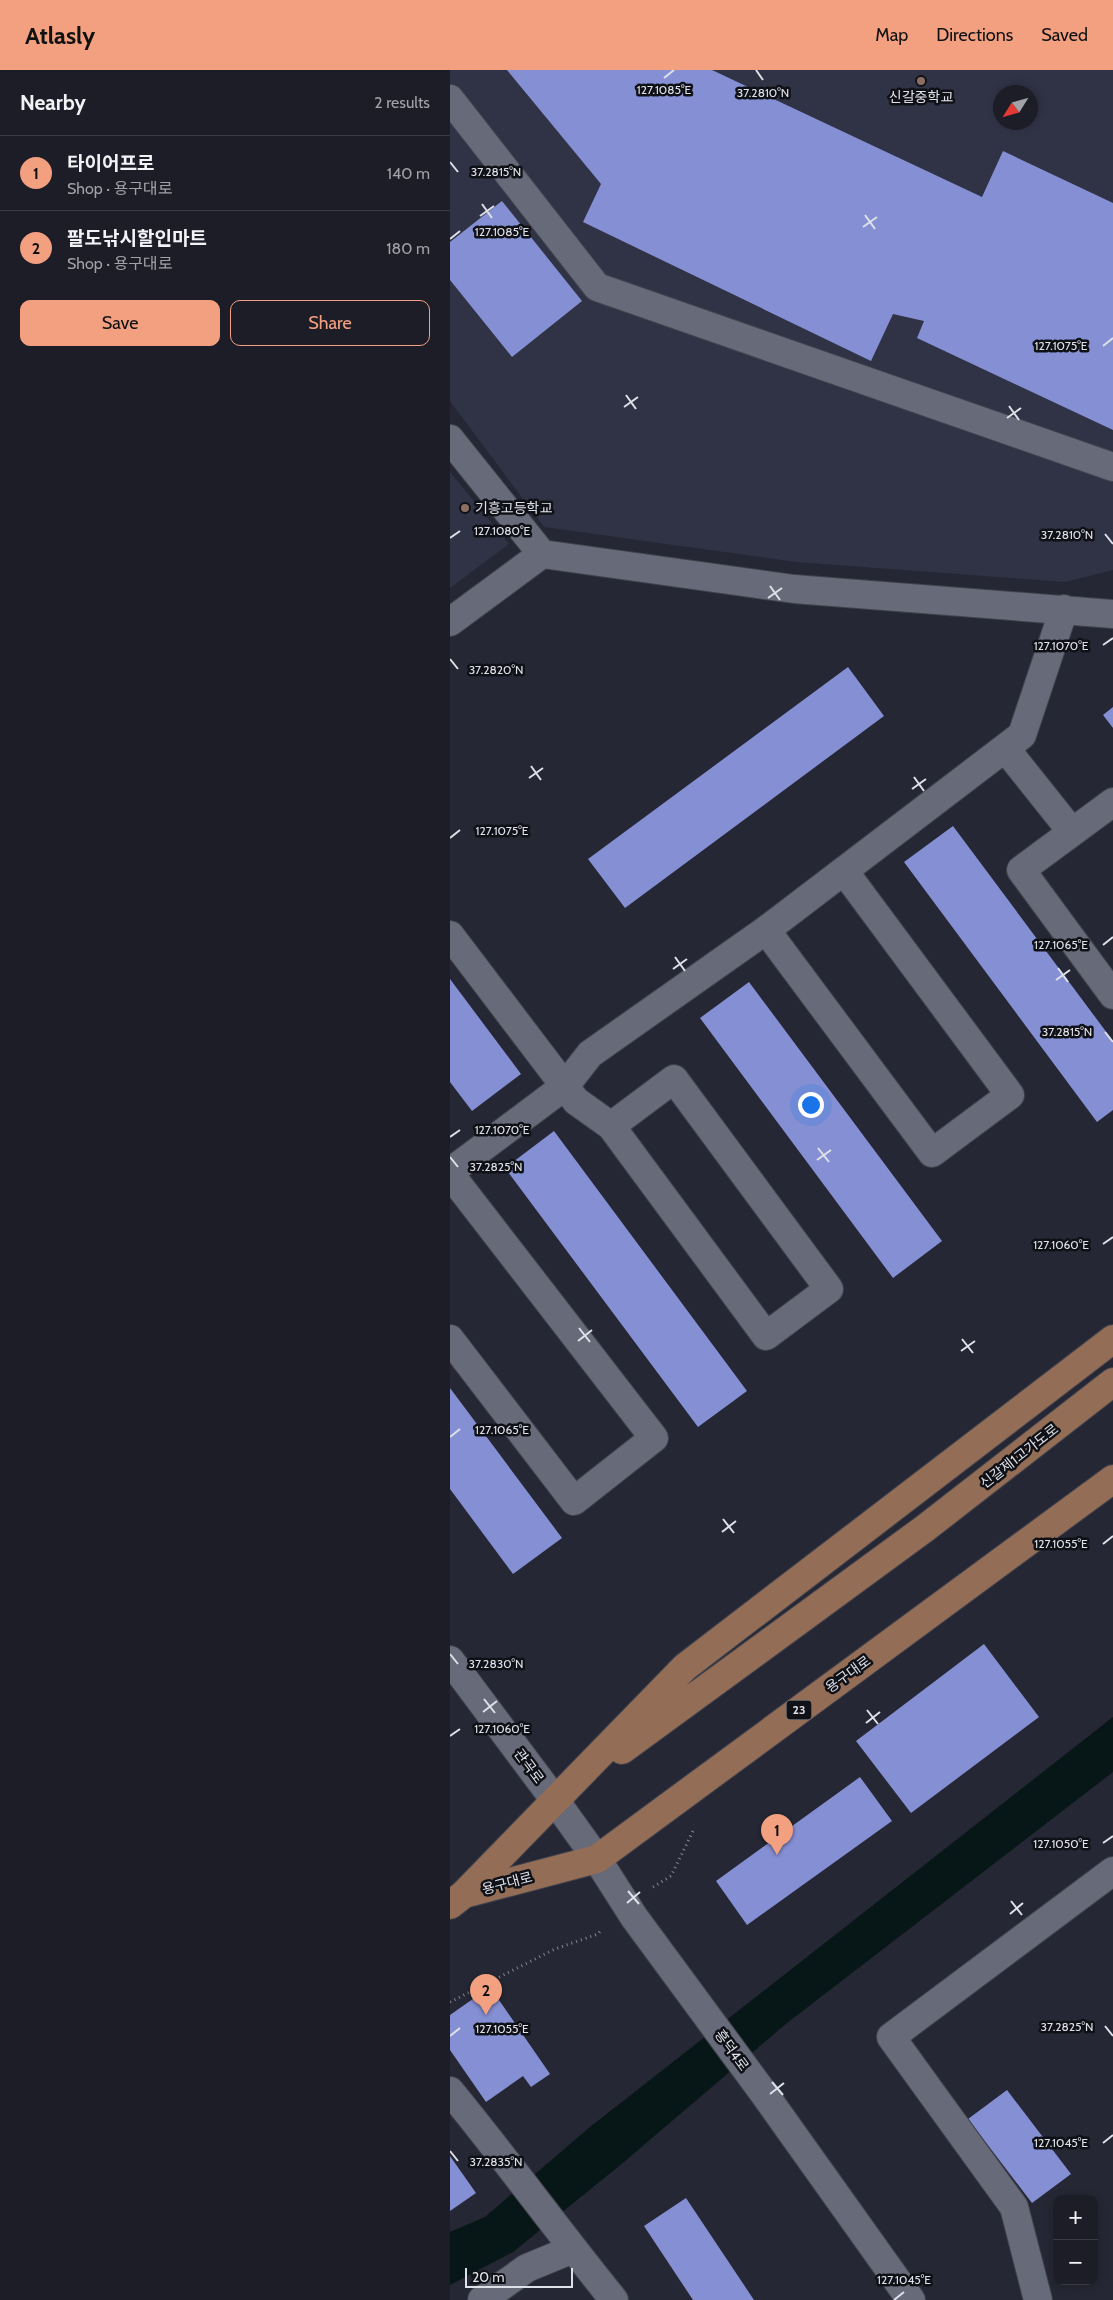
<!DOCTYPE html>
<html lang="en">
<head>
<meta charset="utf-8">
<style>
  :root { --surface:#1c1d27; --page:#25262f; --text:#f1f3f6; --muted:#a0a2a7; --line:#3a3b44; --accent:#f2a080 }
  body { margin:0; font-family:Cabin,"Noto Sans KR",sans-serif; background:var(--page); color:var(--text) }
  .controls { position:absolute; right:15px; bottom:15px; display:grid; overflow:hidden; border-radius:10px; box-shadow:0 2px 8px #0003 }
  .controls button { width:45px; height:45px; display:grid; place-items:center; padding:0; border:0; border-bottom:1px solid var(--line); background:var(--surface); color:var(--text); font:25px sans-serif }
  .compass { position:absolute; left:543px; top:15px; width:45px; height:45px; border-radius:50%; background:var(--surface); box-shadow:0 2px 8px #0003; rotate:233deg }
  .scale { position:absolute; left:15px; bottom:12px; width:108px; box-sizing:border-box; padding-left:5px; border:2px solid #dfe1e9; border-top:0; font-size:14px; line-height:18px; white-space:nowrap; color:#dfe1e9; -webkit-text-stroke:4px #0f1116; paint-order:stroke }
  .you { position:absolute; left:360px; top:1034px; width:18px; height:18px; margin:-12px; border:4px solid #fff; border-radius:50%; background:#1a73e8; box-shadow:0 0 0 8px #1a73e833 }
  .badge { display:grid; place-items:center; width:32px; height:32px; border-radius:50%; background:var(--accent); color:#111; font-size:16px; font-weight:700 }
  .pin { position:absolute; translate:-50% -41px; filter:drop-shadow(0 1px 2px #0008) }
  .pin::after { content:''; position:absolute; top:26px; width:18px; height:15px; background:inherit; clip-path:polygon(0 0,100% 0,50% 100%) }
  .list { margin:0; padding:0; list-style:none }
  h2 { display:flex; justify-content:space-between; align-items:center; height:65px; margin:0; padding:0 20px; font-size:21px }
  h2 small { font-size:16px; font-weight:400; color:var(--muted) }
  .list li { display:grid; grid-template-columns:32px 1fr auto; gap:15px; align-items:center; box-sizing:border-box; height:75px; padding:0 20px; border-top:1px solid var(--line) }
  .list b { display:block; font-size:19px; white-space:nowrap }
  .list p { margin:0; font-size:16px; white-space:nowrap; color:var(--muted) }
  .list em { font-size:16px; font-style:normal; color:var(--muted) }
  .actions { display:flex; gap:10px; padding:15px 20px }
  .actions a { flex:1; padding:11px 0; border:1px solid var(--accent); border-radius:10px; text-align:center; font-size:18px; color:var(--accent) }
  .actions .main { background:var(--accent); color:#111 }
  .map { position:relative; flex:none; width:663px; height:2230px; overflow:hidden }
  header { display:flex; align-items:center; gap:30px; box-sizing:border-box; height:70px; padding:0 25px; background:var(--accent); color:#111 }
  header strong { font-size:24px }
  nav { display:flex; gap:28px; margin-inline-start:auto; font-size:18px }
  main { display:flex }
  aside { flex:1; background:var(--surface) }
  .map>svg:first-child { display:block }
  .built { fill:#303345; fill-rule:evenodd }
  .water { fill:#071616 }
  .building { fill:#8590d4 }
  .lines { fill:none; stroke-linecap:round; stroke-linejoin:round }
  .minor-casing { stroke:#40424c; stroke-width:30 }
  .major-casing { stroke:#40424c; stroke-width:30 }
  .path { stroke:#868892; stroke-width:3; stroke-dasharray:1 4; stroke-linecap:butt }
  .minor { stroke:#676a78; stroke-width:28 }
  .major { stroke:#936d56; stroke-width:28 }
  .ticks { fill:none; stroke:#dfe1e9; stroke-width:2 }
  .education-dot { fill:#8d6e63; stroke:#0f1116; stroke-width:2 }
  .labels { text-anchor:middle; stroke-width:5; stroke-linejoin:round; paint-order:stroke }
  .shield { fill:#0f1116; stroke:#a1a3aa; stroke-width:1 }
  .shield-label { font-size:12px; font-weight:bold; fill:#dfe1e9 }
  .poi-label { font-size:14px; fill:#dfe1e9; stroke:#0f1116 }
  .street-label { font-size:14px; fill:#dfe1e9; stroke:#0f1116 }
  .ticks-label { font-size:12px; text-anchor:middle; fill:#dfe1e9; stroke:#0f1116; stroke-width:5; stroke-linejoin:round; paint-order:stroke }
</style>
</head>
<body>
<header>
<strong>Atlasly</strong>
<nav><a>Map</a><a>Directions</a><a>Saved</a></nav>
</header>
<main>
<aside>
<h2>Nearby<small>2 results</small></h2>
<ul class="list">
<li><span class="badge">1</span><div><b>타이어프로</b><p>Shop · 용구대로</p></div><em>140 m</em></li>
<li><span class="badge">2</span><div><b>팔도낚시할인마트</b><p>Shop · 용구대로</p></div><em>180 m</em></li>
</ul>
<div class="actions"><a class="main">Save</a><a>Share</a></div>
</aside>
<div class="map">
<svg width="663" height="2230" viewBox="0 0 663 2230">
  <rect width="100%" height="100%" fill="#252734"/>
  <path class="built" d="M0,0H663V500L615,512L346,492L94,457L0,331ZM550,22H580V52H550Z
    M0,402L59,474L0,518Z"/>
  <path class="water" d="M663,1647V1702L337,1953L174,2092L63,2182L0,2215V2162L35,2147L140,2057Z"/>
  <path class="building" d="M57,0H262L532,127L553,81L663,133V360L467,268L474,251L443,244L421,291L133,152L151,114Z
    M52,131L132,231L62,287L0,210V172Z
    M398,597L434,646L175,838L138,789Z
    M663,637V658L653,645Z
    M503,756L663,971V1040L647,1052L454,792Z
    M0,909L71,1004L22,1041L0,1012Z
    M299,912L492,1171L443,1208L250,948Z
    M104,1061L297,1321L248,1357L55,1098Z
    M0,1318L112,1468L63,1504L0,1419Z
    M534,1574L589,1647L461,1743L406,1671Z
    M410,1707L442,1751L297,1855L266,1811Z
    M40,1917L100,2004L81,2017L73,2006L36,2032L0,1980V1945Z
    M557,2020L621,2104L582,2133L518,2049Z
    M0,2086L26,2123L0,2141Z
    M236,2128L304,2230H243L194,2156Z"/>
  <g class="lines">
    <g class="minor-casing">
      <path id="minor" d="M0,29L147,217L663,397
        M0,369L92,484L344,519L663,544
        M0,552L92,484
        M555,678L622,762
        M663,732L571,800L663,925
        M316,860L482,1083L560,1025L394,801
        M0,865L126,1031L161,1056L316,1266L379,1219L224,1009L161,1056
        M0,1102L115,1016L140,984L316,860L572,665L614,539
        M0,1104L204,1368L124,1431L0,1269
        M0,1590L104,1729L147,1789L184,1847L315,2025L461,2230
        M0,2021C56,2089 108,2161 164,2230
        M32,2230L77,2198L123,2179
        M588,2230L564,2137L441,1967L663,1801"/>
    </g>
    <g class="major-casing">
      <path id="major" d="M172,1680L474,1459L663,1312
        M14,1824L147,1789L663,1409
        M0,1835L14,1824L235,1597L663,1269"/>
    </g>
    <path class="path" d="M203,1817L221,1806L244,1759
      M0,1932L105,1879L148,1864L152,1859"/>
    <use href="#minor" class="minor"/>
    <use href="#major" class="major"/>
  </g>
  <path class="ticks" d="M306,0L313,10M214,8L224,0M0,92L8,102M32,134L42,148M415,145L425,159M30,146L44,136M413,157L427,147M0,169L10,161M653,276L663,268M176,325L186,339M559,336L569,350M174,337L188,327M557,348L571,338M655,464L663,474M0,468L10,461M320,516L330,530M318,528L332,518M653,575L663,568M0,589L8,599M81,696L91,710M464,707L474,721M79,708L93,698M462,719L476,709M0,768L10,760M653,875L663,867M225,887L235,901M608,898L618,912M223,899L237,889M606,910L620,900M655,962L663,972M0,1067L10,1060M368,1078L379,1092M0,1087L8,1097M367,1090L381,1080M653,1174L663,1167M129,1258L140,1272M512,1269L523,1283M128,1271L142,1260M511,1281L525,1271M0,1367L10,1359M273,1449L284,1463M272,1462L286,1451M653,1474L663,1466M0,1584L8,1594M34,1629L45,1643M417,1640L428,1654M33,1642L47,1631M416,1653L430,1642M0,1666L10,1659M653,1773L663,1766M178,1821L189,1834M561,1831L572,1845M177,1833L190,1822M560,1844L573,1833M655,1956L663,1966M0,1966L10,1958M322,2012L333,2025M320,2024L334,2013M653,2073L663,2065M0,2081L8,2091M444,2230L454,2222"/>
  <g class="education-dot">
    <circle cx="471" cy="11" r="5"/>
    <circle cx="15" cy="438" r="5"/>
  </g>
  <g class="labels">
    <rect class="shield" x="336.5" y="1630.5" width="25" height="19" rx="4"/>
    <g class="shield-label">
      <text x="349" y="1644">23</text>
    </g>
    <g class="poi-label">
      <text x="471" y="32">신갈중학교</text>
      <text x="25" y="443" text-anchor="start">기흥고등학교</text>
    </g>
    <g class="street-label">
      <text transform="translate(569 1386) rotate(-38)" y="5">신갈제1고가도로</text>
      <text transform="translate(398 1604) rotate(-36)" y="5">용구대로</text>
      <text transform="translate(79 1696) rotate(53)" y="5">관곡로</text>
      <text transform="translate(57 1813) rotate(-15)" y="5">용구대로</text>
      <text transform="translate(282 1980) rotate(54)" y="5">흥덕4로</text>
    </g>
  </g>
  <g class="ticks-label">
    <text x="214" y="24">127.1085°E</text>
    <text x="313" y="27">37.2810°N</text>
    <text x="46" y="106">37.2815°N</text>
    <text x="52" y="166">127.1085°E</text>
    <text x="611" y="280">127.1075°E</text>
    <text x="52" y="465">127.1080°E</text>
    <text x="617" y="469">37.2810°N</text>
    <text x="611" y="580">127.1070°E</text>
    <text x="46" y="604">37.2820°N</text>
    <text x="52" y="765">127.1075°E</text>
    <text x="611" y="879">127.1065°E</text>
    <text x="617" y="966">37.2815°N</text>
    <text x="52" y="1064">127.1070°E</text>
    <text x="46" y="1101">37.2825°N</text>
    <text x="611" y="1179">127.1060°E</text>
    <text x="52" y="1364">127.1065°E</text>
    <text x="611" y="1478">127.1055°E</text>
    <text x="46" y="1598">37.2830°N</text>
    <text x="52" y="1663">127.1060°E</text>
    <text x="611" y="1778">127.1050°E</text>
    <text x="617" y="1961">37.2825°N</text>
    <text x="52" y="1963">127.1055°E</text>
    <text x="611" y="2077">127.1045°E</text>
    <text x="46" y="2096">37.2835°N</text>
    <text x="454" y="2214">127.1045°E</text>
  </g>
</svg>
<div class="controls">
<button>+</button>
<button>−</button>
</div>
<svg class="compass" viewBox="-18 -18 36 36"><path d="M0-13l5 13h-10z" fill="#e53935"/><path d="M0 13l5-13h-10z" fill="#a0a2a7"/></svg>
<div class="scale">20 m</div>
<div class="you"></div>
<div class="pin badge" style="left:327px;top:1785px">1</div>
<div class="pin badge" style="left:36px;top:1945px">2</div>
</div>
</main>
</body>
</html>
